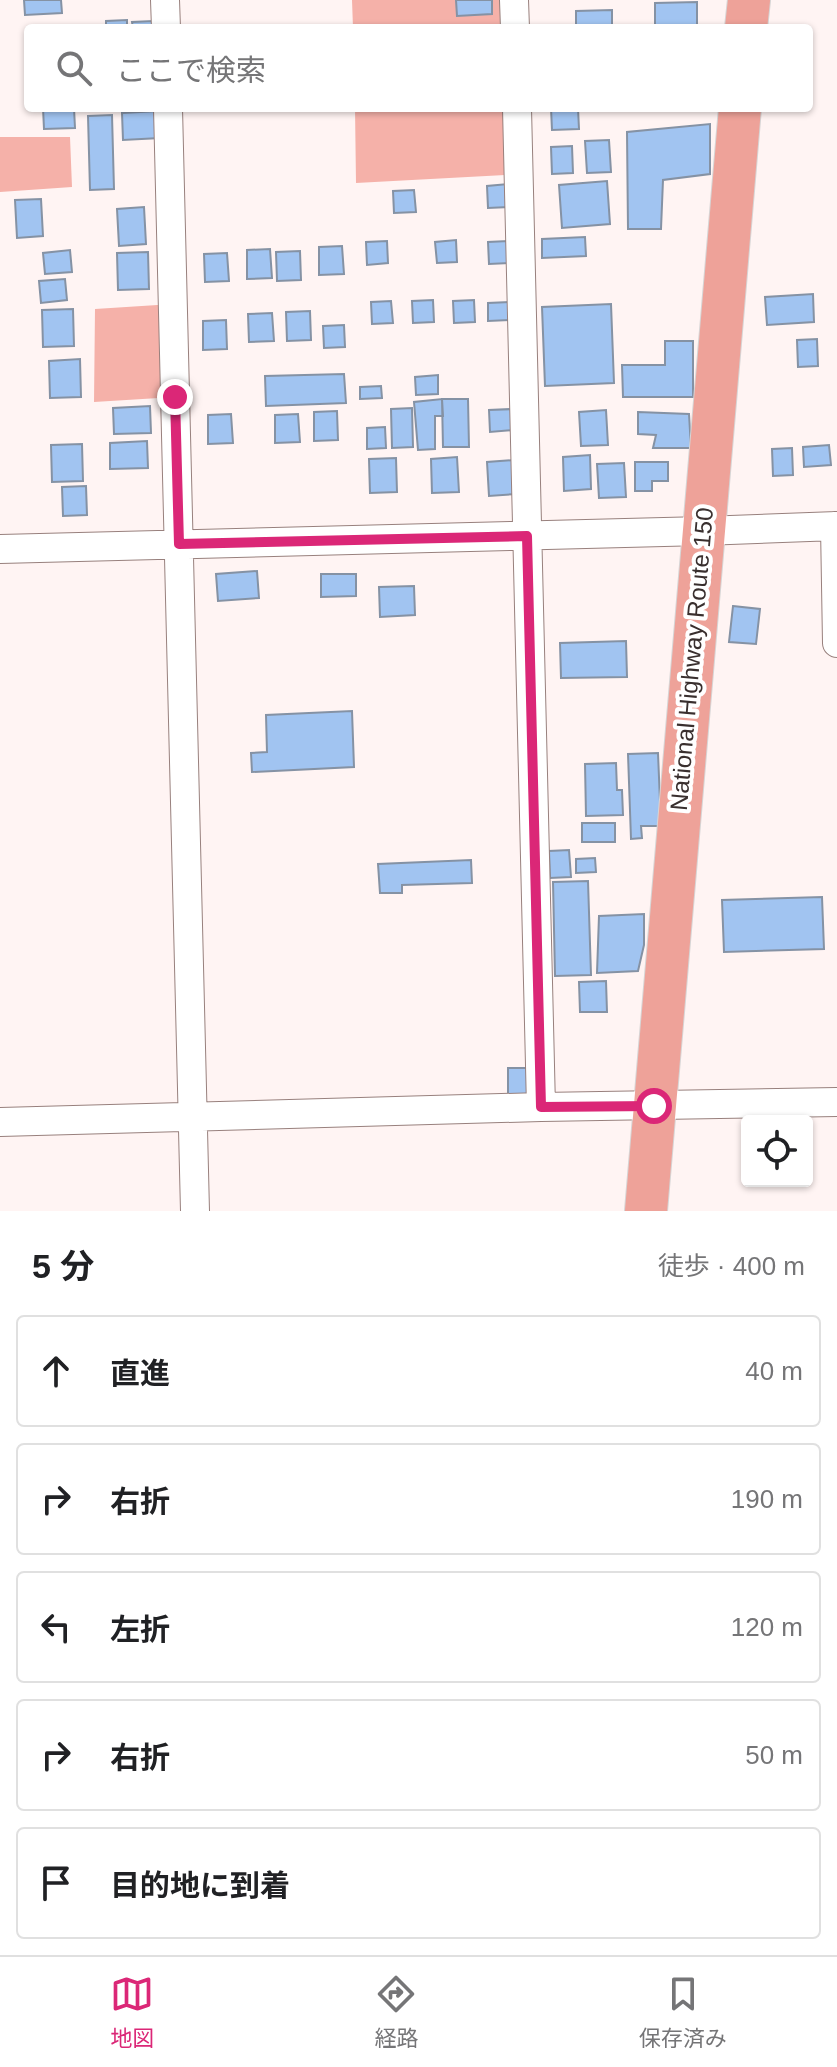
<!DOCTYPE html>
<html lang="ja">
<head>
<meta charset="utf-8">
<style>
  :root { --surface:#fff; --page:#f2f2f2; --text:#202124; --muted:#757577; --line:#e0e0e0; --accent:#db2777 }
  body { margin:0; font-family:Helvetica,"Noto Sans JP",sans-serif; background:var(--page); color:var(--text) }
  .controls { position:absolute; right:24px; bottom:24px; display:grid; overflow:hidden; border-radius:8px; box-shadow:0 2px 6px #0004 }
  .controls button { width:72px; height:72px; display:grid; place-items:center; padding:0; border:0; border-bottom:2px solid var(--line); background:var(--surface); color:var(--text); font:40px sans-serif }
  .stop { position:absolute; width:24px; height:24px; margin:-18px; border:6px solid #db2777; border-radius:50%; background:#fff }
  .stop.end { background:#db2777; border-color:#fff; box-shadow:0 2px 8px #0008 }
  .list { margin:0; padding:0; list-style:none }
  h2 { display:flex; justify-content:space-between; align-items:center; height:104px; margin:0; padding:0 32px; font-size:34px }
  h2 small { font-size:26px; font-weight:400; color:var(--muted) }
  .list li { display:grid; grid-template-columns:52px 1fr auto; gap:24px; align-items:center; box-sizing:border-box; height:112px; margin:0 16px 16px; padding:0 16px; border:2px solid var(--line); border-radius:8px }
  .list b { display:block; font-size:30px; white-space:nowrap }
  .list em { font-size:26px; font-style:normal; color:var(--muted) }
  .icon { flex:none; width:44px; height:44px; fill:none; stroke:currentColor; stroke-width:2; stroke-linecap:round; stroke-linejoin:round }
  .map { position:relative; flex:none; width:837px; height:1211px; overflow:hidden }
  .search { position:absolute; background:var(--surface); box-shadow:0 2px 6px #0004; left:24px; right:24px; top:24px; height:88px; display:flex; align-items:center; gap:20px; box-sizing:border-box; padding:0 28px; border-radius:8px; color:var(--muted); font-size:30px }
  .sheet { height:744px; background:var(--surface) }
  nav { display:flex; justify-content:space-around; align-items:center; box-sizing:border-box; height:112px; border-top:2px solid var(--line); background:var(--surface); font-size:22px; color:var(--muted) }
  nav a { display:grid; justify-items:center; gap:4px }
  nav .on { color:var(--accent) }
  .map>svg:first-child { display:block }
  .green { fill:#f5b1a9 }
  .building { fill:#a1c4f1; stroke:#8592a4; stroke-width:2 }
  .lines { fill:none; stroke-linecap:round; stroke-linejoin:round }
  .minor-casing { stroke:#98807d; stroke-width:30 }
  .highway-casing { stroke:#d7d5d5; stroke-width:44 }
  .minor { stroke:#fff; stroke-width:28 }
  .highway { stroke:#eea299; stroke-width:42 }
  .route { stroke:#db2777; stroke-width:10 }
  .labels { text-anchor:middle; stroke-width:8; stroke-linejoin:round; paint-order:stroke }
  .street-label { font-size:24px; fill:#392f2e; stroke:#fff }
</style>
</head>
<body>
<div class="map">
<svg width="837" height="1211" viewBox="0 0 837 1211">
  <rect width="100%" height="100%" fill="#fff4f3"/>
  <path class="green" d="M352,0H501L502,28H353Z
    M355,108H504L505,175L356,183Z
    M0,137H70L72,187L0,192Z
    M173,304L175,397L94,402L95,309Z"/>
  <path class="building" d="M24,0H61L62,13L25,15Z
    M456,0H492V14L457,16Z
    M697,2V28H655V3Z
    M612,10V28H576V11Z
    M127,20V28H106V21Z
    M153,21V28H133L132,22Z
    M43,108H74L75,128L44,129Z
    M551,108H578L579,129L552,130Z
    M159,111L160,138L123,140L122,113Z
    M112,115L114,189L90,190L88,116Z
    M710,124V174L663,180L661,229H628L627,132Z
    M609,140L611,172L587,173L585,141Z
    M572,146L573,173L552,174L551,147Z
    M607,181L610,224L562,228L559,185Z
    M508,184L509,207L488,208L487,186Z
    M414,190L416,212L394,213L393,191Z
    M41,199L43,236L17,238L15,200Z
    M144,207L146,244L119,246L117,209Z
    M585,237L586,256L542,258V239Z
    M456,240L457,262L437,263L435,242Z
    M387,241L388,263L367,265L366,242Z
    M508,241L510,263L489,264L488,242Z
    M342,246L344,274L319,275V247Z
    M270,249L272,278L247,279V250Z
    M70,250L72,272L45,274L43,253Z
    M300,251L301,280L277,281L276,252Z
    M148,252L149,289L118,290L117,253Z
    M227,253L229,281L205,282L204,254Z
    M65,279L67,300L41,303L39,281Z
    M813,294L814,322L767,325L765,297Z
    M433,300L434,322L413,323L412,301Z
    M474,300L475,322L454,323L453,301Z
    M391,301L393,323L372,324L371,302Z
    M511,302L512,320L488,321V303Z
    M611,304L614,383L545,386L542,307Z
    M73,309L74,346L43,347L42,310Z
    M310,311L311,340L287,341L286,312Z
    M272,313L274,341L249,342L248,314Z
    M226,320L227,349L203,350V321Z
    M344,325L345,347L324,348L323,326Z
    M817,339L818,366L798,367L797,340Z
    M665,341H693V397H623L622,365H665Z
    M80,359L81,397L50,398L49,361Z
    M344,374L346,403L266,406L265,376Z
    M438,375V394L416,395L415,377Z
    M381,386L382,398L360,399V387Z
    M442,399H468L469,447H443Z
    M442,399L443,416H435V449L418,450L414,402Z
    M150,406L151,433L114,434L113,408Z
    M412,408L413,447L392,448L391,409Z
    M513,409L514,430L490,432L489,410Z
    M606,410L608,445L581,446L579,412Z
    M337,411L338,440L314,441V412Z
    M638,412L689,414L691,448H653L656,435L638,434Z
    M231,414L233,443L208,444V415Z
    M298,414L300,442L275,443V415Z
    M385,427L386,448L367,449V428Z
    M147,441L148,468L110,469V443Z
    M82,444L83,481L52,482L51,445Z
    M829,445L831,465L804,467L803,447Z
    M792,448L793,475L773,476L772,449Z
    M590,455L591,489L564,491L563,457Z
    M457,457L459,492L432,493L431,459Z
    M396,458L397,492L370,493L369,459Z
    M514,460L516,494L489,496L487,462Z
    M635,462H668V481H652V491H635Z
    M624,463L626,497L599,498L597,464Z
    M86,486L87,515L63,516L62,487Z
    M257,571L259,598L218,601L216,574Z
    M321,574H356V596L321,597Z
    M414,586L415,615L380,617L379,587Z
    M733,606L760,609L756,644L729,642Z
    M626,641L627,677L561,678L560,643Z
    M352,711L354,767L252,772L251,753L267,752L266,715Z
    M658,753L661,826H641L642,838L631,839L628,754Z
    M616,763L617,790H622L623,815L586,816L585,764Z
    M582,823H615V842H582Z
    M569,850L571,877L550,878L549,851Z
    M595,858L596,872L576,873V859Z
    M471,860L472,883L402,885V893H380L378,864Z
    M588,881L591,975L555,976L553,882Z
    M822,897L824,949L724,952L722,900Z
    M644,914V945L638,971L597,973L599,916Z
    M606,981L607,1012H580L579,982Z
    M508,1068H534L535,1095H508Z"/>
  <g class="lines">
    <g class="minor-casing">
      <path id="minor" d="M165,0L166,28
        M514,0L515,28
        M168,108L195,1211
        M517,108L541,1107
        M835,526L837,643
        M0,549L703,531L837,526
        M0,1122L541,1107L837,1102"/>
    </g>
    <g class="highway-casing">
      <path id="highway" d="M746,28L749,0
        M646,1211L740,108"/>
    </g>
    <use href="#minor" class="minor"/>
    <use href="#highway" class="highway"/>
  </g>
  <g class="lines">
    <path class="route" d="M175,397L179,544L527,536L541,1107L654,1106"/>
  </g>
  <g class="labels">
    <g class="street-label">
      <text transform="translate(692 659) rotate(-85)" y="8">National Highway Route 150</text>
    </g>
  </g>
</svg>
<div class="controls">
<button><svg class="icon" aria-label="locate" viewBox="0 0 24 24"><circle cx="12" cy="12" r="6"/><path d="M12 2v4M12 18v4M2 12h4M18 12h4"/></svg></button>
</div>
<div class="stop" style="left:654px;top:1106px"></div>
<div class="stop end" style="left:175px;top:397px"></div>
<div class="search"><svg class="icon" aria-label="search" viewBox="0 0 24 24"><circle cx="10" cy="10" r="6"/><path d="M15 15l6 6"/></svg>ここで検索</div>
</div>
<section class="sheet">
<h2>5 分<small>徒歩 · 400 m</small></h2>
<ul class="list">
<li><svg class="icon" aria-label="ahead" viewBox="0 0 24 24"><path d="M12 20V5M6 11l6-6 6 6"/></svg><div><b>直進</b></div><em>40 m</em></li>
<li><svg class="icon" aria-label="right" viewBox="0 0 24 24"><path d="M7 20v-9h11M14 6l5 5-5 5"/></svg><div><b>右折</b></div><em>190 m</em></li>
<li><svg class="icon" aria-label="left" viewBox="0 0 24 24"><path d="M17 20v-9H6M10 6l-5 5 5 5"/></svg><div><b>左折</b></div><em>120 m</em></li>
<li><svg class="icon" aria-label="right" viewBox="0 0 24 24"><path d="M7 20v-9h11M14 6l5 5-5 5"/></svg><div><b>右折</b></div><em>50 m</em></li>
<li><svg class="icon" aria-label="arrive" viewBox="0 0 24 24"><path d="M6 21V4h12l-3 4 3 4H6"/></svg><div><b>目的地に到着</b></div></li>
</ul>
</section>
<nav>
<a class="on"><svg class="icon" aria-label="map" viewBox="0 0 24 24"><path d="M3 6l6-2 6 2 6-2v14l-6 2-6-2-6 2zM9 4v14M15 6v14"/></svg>地図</a>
<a><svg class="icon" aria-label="directions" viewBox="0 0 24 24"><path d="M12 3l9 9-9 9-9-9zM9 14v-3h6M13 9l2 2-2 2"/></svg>経路</a>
<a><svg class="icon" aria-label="saved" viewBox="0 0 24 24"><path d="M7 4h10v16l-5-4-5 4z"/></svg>保存済み</a>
</nav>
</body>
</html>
